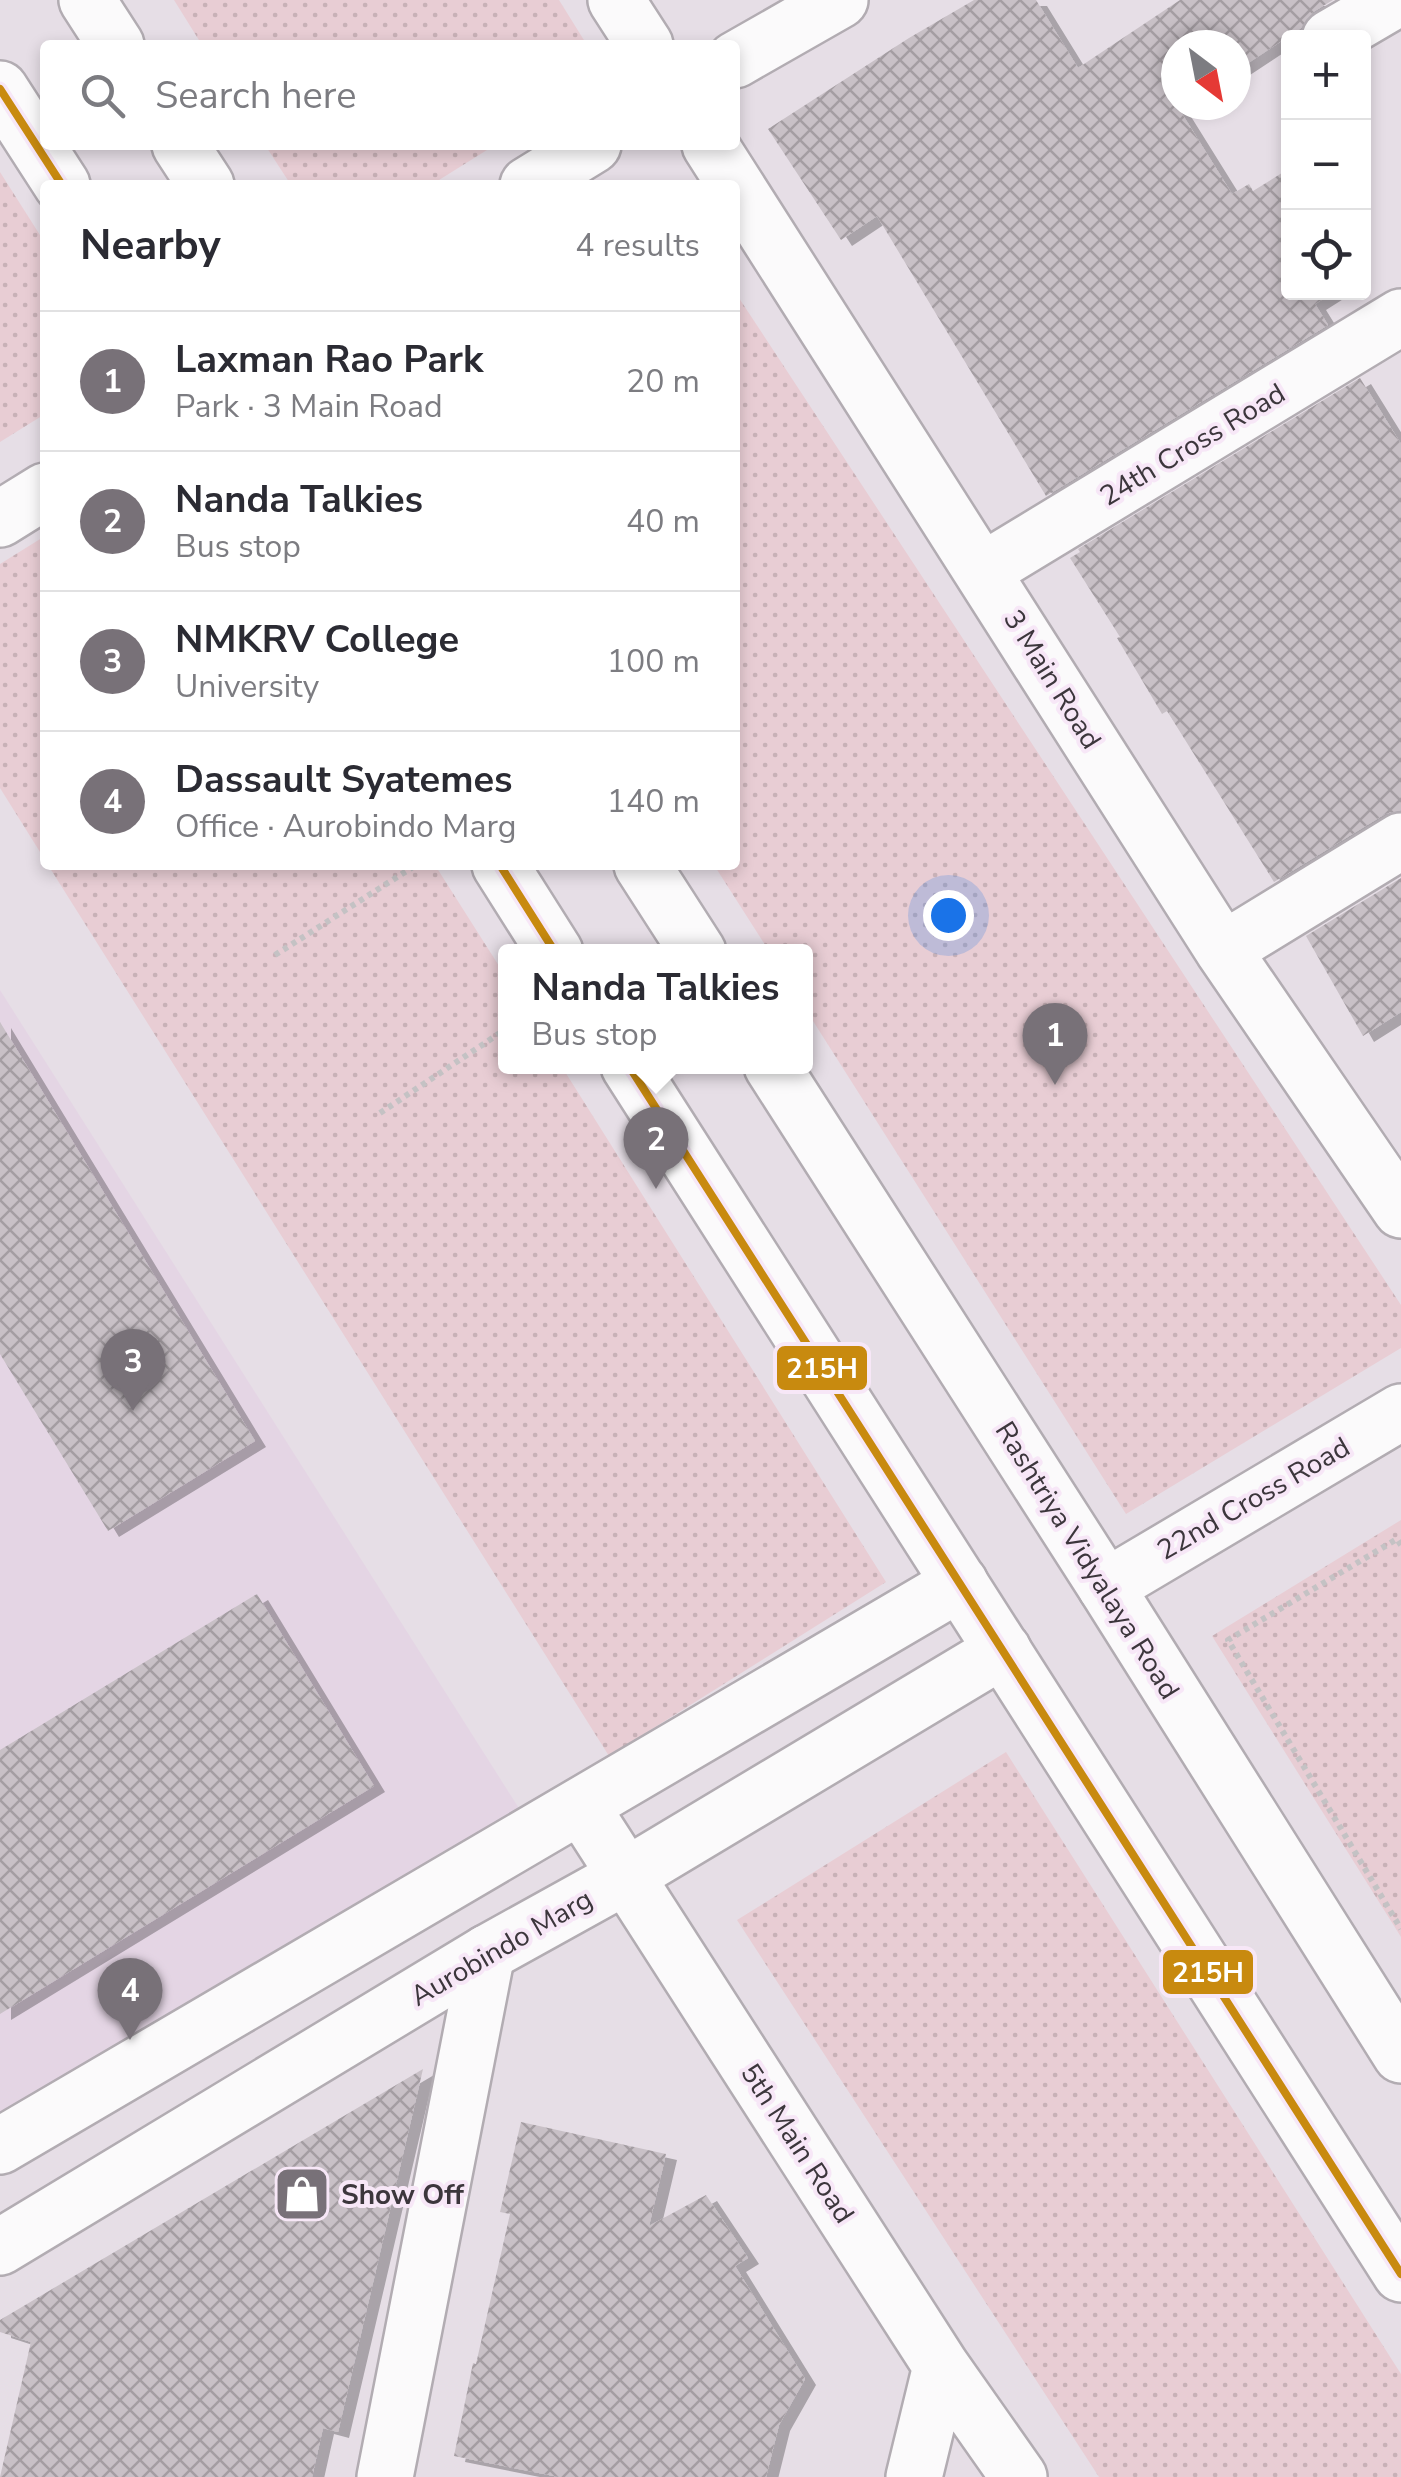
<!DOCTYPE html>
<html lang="en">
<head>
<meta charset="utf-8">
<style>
  :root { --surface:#fff; --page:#f7f7f7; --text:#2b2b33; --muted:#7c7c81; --line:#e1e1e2; --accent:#787178 }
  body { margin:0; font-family:"Nunito Sans",sans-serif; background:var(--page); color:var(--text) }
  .controls { position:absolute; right:30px; top:30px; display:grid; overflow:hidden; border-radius:10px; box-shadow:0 5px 15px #0003 }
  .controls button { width:90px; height:90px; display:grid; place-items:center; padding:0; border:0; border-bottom:2px solid var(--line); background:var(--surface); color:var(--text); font:50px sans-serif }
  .compass { position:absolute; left:1161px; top:30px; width:90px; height:90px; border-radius:50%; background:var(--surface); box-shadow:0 5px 15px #0003; rotate:148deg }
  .you { position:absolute; left:948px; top:915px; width:35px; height:35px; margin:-25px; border:8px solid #fff; border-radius:50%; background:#1a73e8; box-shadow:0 0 0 15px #1a73e833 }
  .badge { display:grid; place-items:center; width:65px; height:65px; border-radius:50%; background:var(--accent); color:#fff; font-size:32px; font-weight:700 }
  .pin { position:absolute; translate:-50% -82px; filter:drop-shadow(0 2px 5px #0008) }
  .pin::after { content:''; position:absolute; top:52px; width:35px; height:30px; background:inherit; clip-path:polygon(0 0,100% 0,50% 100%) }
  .popup { position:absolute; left:498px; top:944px; width:315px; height:130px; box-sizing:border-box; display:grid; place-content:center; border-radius:10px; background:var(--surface); filter:drop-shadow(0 2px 8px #0005); font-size:32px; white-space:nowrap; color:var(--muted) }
  .popup b { font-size:38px; color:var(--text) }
  .popup::after { content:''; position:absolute; left:50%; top:100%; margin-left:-20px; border:20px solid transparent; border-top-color:var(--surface) }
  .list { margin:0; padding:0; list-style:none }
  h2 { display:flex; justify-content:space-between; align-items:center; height:130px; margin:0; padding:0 40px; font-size:42px }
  h2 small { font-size:32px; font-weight:400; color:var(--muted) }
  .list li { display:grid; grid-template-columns:65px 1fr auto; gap:30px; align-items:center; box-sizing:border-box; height:140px; padding:0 40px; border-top:2px solid var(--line) }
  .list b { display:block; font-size:38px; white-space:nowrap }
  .list p { margin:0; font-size:32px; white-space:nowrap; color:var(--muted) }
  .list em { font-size:32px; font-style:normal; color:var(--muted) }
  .icon { flex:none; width:55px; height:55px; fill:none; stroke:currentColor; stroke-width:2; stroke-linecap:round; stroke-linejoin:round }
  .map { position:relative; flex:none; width:1401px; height:2477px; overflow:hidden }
  .search { position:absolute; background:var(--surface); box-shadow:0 5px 15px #0003; left:40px; top:40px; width:700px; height:110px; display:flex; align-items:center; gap:25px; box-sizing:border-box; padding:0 35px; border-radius:10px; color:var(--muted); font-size:38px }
  .panel { position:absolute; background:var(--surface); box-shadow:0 5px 15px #0003; left:40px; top:180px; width:700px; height:690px; border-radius:10px }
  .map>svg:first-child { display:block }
  .built { fill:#e4d5e4 }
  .green { fill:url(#green-dots) }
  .building { fill:url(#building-cross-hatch); filter:url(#shadow) }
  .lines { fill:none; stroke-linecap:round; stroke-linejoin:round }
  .minor-casing { stroke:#b2acb2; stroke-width:60 }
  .tertiary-casing { stroke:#b2acb2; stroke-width:60 }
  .secondary-casing { stroke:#b2acb2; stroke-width:60 }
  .path { stroke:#c4c2c4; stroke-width:6; stroke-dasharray:5 5; stroke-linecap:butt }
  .minor { stroke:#fbfafb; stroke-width:55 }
  .tertiary { stroke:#fbfafb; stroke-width:55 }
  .secondary { stroke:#fbfafb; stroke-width:55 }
  .bus-1-casing { stroke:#f7e7f7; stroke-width:15 }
  .bus-1 { stroke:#c88a0f; stroke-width:8 }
  .labels { text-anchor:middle; stroke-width:8; stroke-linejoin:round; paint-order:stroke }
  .street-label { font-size:28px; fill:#3c363c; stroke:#f7e7f7 }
  .poi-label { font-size:28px; font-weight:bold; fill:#3c363c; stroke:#f7e7f7; text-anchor:start }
  .line-badge { stroke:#f7e7f7; stroke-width:4 }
  .badge-label { font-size:28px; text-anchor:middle; font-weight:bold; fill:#fff }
</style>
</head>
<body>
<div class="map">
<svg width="1401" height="2477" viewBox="0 0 1401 2477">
  <defs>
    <pattern id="green-dots" width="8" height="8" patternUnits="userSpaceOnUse" patternTransform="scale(2.5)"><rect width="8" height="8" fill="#e8cdd4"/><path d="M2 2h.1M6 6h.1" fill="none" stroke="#c8b1b7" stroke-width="1.8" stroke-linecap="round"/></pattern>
    <pattern id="building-cross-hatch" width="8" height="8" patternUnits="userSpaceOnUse" patternTransform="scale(2.5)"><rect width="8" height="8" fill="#c8c0c6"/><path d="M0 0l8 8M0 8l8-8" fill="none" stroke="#a49da2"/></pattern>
    <filter id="shadow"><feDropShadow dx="11" dy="6" stdDeviation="0" flood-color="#0004"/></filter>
  </defs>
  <rect width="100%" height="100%" fill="#e6dee6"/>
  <path class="built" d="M0,990L534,1832L0,2170Z"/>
  <path class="green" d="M174,0H559L587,45H202Z
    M265,145H495L431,185H291Z
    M0,172L45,243V414L0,442Z
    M735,292L1401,1305V1348L1126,1514L806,1010V952L769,951L714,865H735Z
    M45,536V860L0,788V564Z
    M48,865H435L506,977V1066L562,1067L886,1582L609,1756Z
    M1401,1520V1937L1212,1636Z
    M1006,1752L1401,2374V2477H1099L737,1920Z"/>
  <path class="building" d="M974,0H1036L1078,68L1180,0H1333L1313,12L1301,28L1236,71V45H1176V105H1185L1179,109L1232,194L1249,184L1253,191L1285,171L1288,176V292H1334L1315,304L1328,325L1046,496L877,216L841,240L768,129L909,38Z
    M1360,378L1401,444V810L1385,814L1274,882L1167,711L1162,714L1117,638L1120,637L1070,558L1080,552L1078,549Z
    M1401,878V1012L1363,1036L1306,936Z
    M0,1022L255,1441L108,1531L0,1354Z
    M257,1594L374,1786L0,2014V1750Z
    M423,2069L338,2432L323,2428L312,2477H0L31,2342L0,2332V2320Z
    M521,2122L666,2154L649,2226L706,2195L748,2258L735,2266L805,2379L779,2425L766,2477H559L454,2456L473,2363L476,2364L510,2214L500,2212Z"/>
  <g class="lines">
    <g class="minor-casing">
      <path id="minor" d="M616,0L645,45
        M1330,38L1395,0
        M735,60L840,0
        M710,145L1223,950L1401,1210
        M528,185L593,145
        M0,519L45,491
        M984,570L1401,317
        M1223,950L1401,841
        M1106,1587L1401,1412
        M581,1806L941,2366L1019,2477
        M385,2477L487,1953
        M914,2477L941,2366"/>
    </g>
    <g class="tertiary-casing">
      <path id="tertiary" d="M0,2146L960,1583
        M0,2247L487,1953L626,1876L1003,1650"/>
    </g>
    <g class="secondary-casing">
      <path id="secondary" d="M87,0L116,45
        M0,89L62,185
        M180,145L206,185
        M500,865L555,952
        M642,865L698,952
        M629,1066L1401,2274
        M772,1066L1106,1587L1401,2055"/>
    </g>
    <path class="path" d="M275,955L416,865
      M380,1113L506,1029
      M1401,1545L1397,1539L1228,1640L1401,1929"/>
    <use href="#minor" class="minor"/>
    <use href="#tertiary" class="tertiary"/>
    <use href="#secondary" class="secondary"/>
    <g class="bus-1-casing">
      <path id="bus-1" d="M0,89L62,185
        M500,865L555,952
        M629,1066L1401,2274"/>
    </g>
    <use href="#bus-1" class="bus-1"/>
  </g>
  <defs>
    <g id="shop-square" transform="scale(2.875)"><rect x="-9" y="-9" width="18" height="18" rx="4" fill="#787178" stroke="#f7e7f7"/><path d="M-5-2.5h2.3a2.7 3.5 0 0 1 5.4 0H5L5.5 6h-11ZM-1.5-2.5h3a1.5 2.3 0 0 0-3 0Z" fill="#fff"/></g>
  </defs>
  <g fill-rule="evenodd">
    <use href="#shop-square" x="302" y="2194"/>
  </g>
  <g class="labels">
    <g class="street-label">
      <text transform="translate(1192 444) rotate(-31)" y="10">24th Cross Road</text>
      <text transform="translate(1053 679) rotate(58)" y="10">3 Main Road</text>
      <text transform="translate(1253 1498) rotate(-30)" y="10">22nd Cross Road</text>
      <text transform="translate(1088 1560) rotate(58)" y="10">Rashtriya Vidyalaya Road</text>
      <text transform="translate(501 1947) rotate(-30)" y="10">Aurobindo Marg</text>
      <text transform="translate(798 2143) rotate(57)" y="10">5th Main Road</text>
    </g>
    <g class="poi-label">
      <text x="341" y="2204">Show Off</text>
    </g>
  </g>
  <g class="line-badge">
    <rect x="775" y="1344" width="94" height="48" rx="10" fill="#c88a0f"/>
    <rect x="1161" y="1948" width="94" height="48" rx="10" fill="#c88a0f"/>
  </g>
  <g class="badge-label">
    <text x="822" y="1378">215H</text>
    <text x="1208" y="1982">215H</text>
  </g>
</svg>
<div class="controls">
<button>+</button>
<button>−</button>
<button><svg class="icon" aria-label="locate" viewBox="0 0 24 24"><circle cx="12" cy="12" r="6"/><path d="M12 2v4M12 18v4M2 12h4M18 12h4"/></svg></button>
</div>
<svg class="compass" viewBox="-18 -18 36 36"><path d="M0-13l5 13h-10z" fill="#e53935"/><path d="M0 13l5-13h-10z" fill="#7c7c81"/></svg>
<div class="you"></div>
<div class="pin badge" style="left:1055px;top:1085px">1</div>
<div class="pin badge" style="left:656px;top:1189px">2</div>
<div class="popup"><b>Nanda Talkies</b>Bus stop</div>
<div class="pin badge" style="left:133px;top:1411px">3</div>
<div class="pin badge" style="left:130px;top:2040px">4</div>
<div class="search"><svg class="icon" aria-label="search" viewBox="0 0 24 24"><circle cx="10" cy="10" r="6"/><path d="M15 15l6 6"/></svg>Search here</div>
<section class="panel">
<h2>Nearby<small>4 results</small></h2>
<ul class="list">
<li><span class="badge">1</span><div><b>Laxman Rao Park</b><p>Park · 3 Main Road</p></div><em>20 m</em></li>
<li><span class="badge">2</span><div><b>Nanda Talkies</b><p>Bus stop</p></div><em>40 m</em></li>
<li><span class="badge">3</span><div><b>NMKRV College</b><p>University</p></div><em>100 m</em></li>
<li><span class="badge">4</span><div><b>Dassault Syatemes</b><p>Office · Aurobindo Marg</p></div><em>140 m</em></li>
</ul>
</section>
</div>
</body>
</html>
